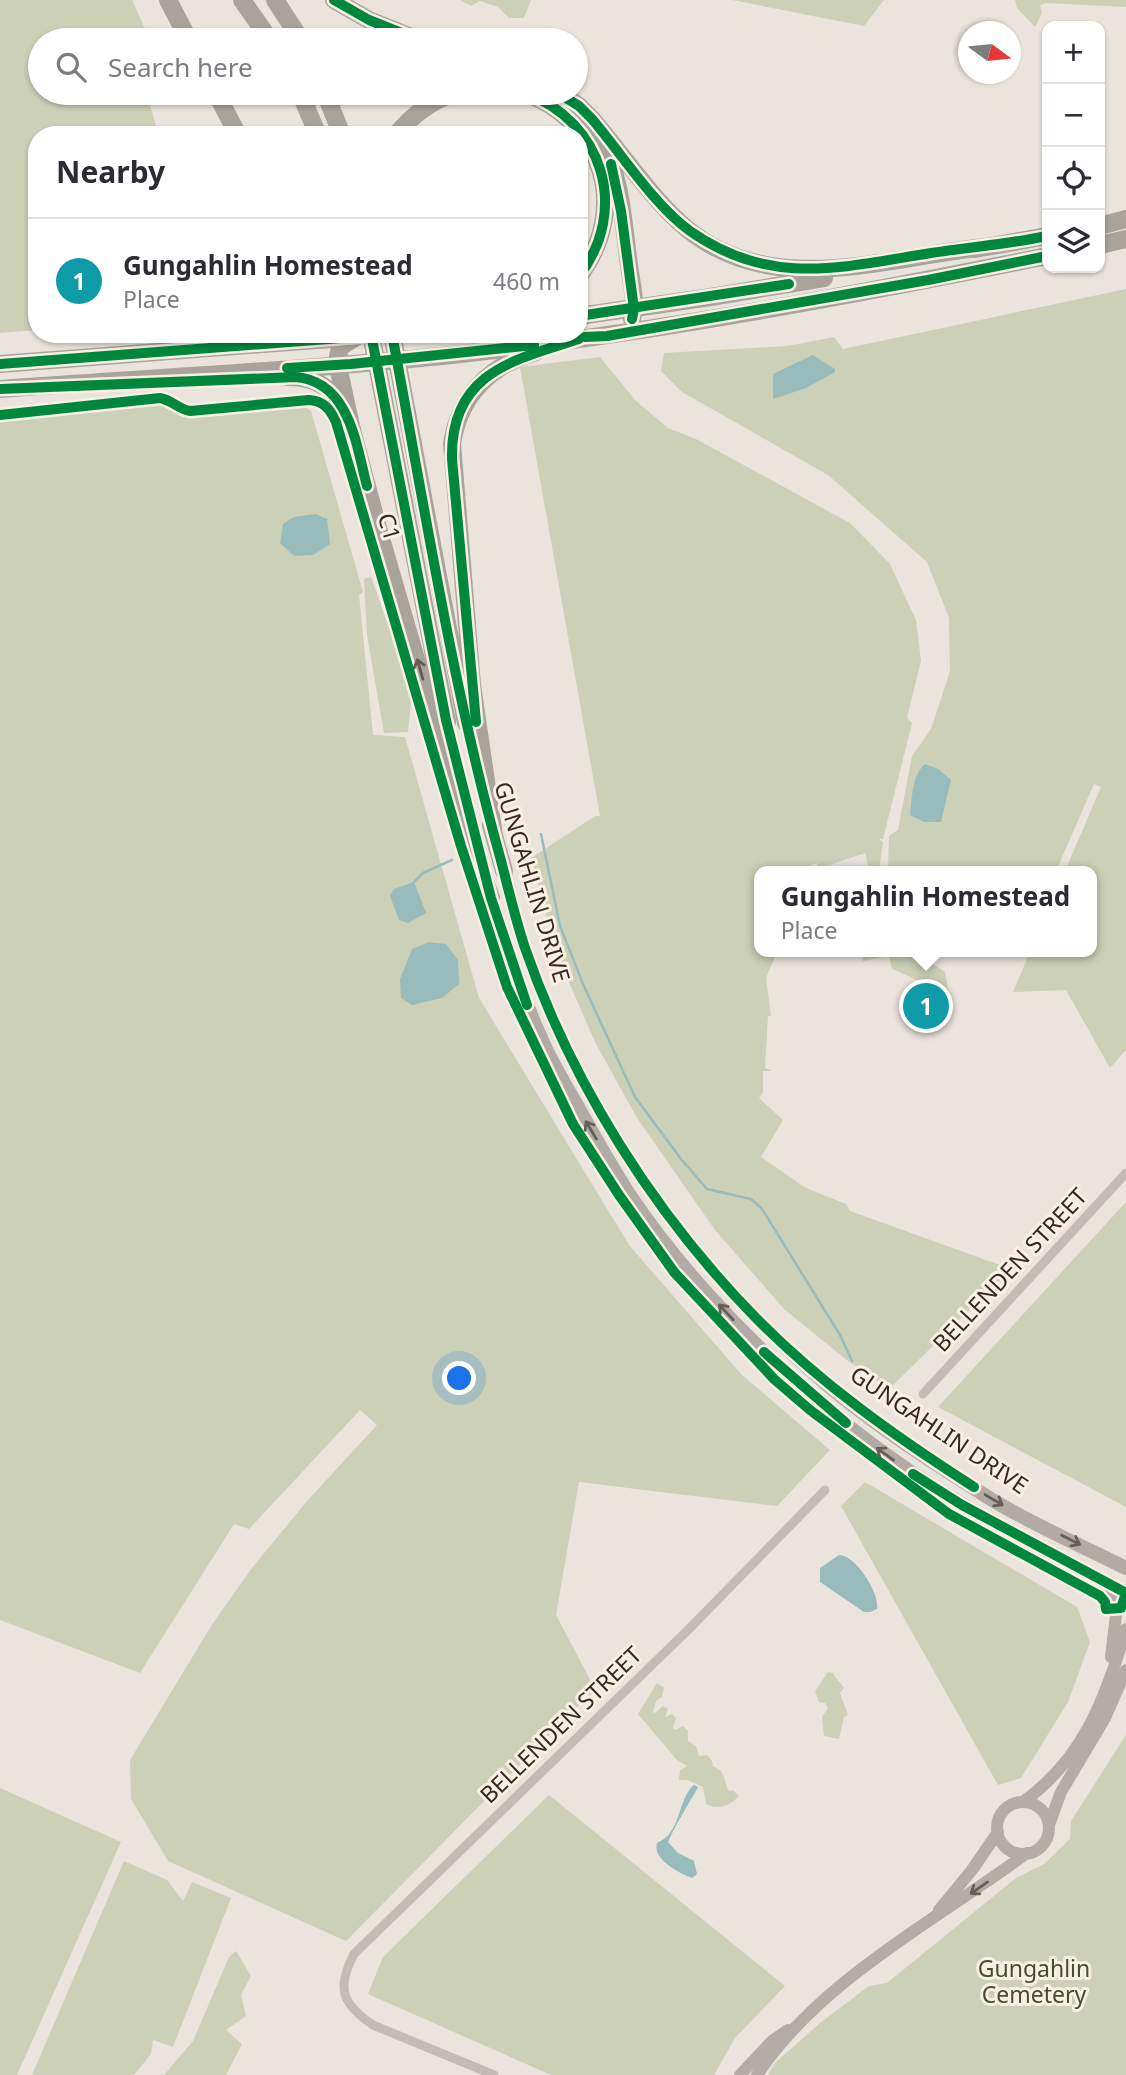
<!DOCTYPE html>
<html lang="en">
<head>
<meta charset="utf-8">
<style>
  :root { --surface:#fff; --page:#f2f2f3; --text:#2b2b33; --muted:#7c7c81; --line:#e1e1e2; --accent:#736b64 }
  body { margin:0; font-family:"Noto Sans",sans-serif; background:var(--page); color:var(--text) }
  .controls { position:absolute; right:21px; top:21px; display:grid; overflow:hidden; border-radius:14px; box-shadow:0 2px 5px #0004 }
  .controls button { width:63px; height:63px; display:grid; place-items:center; padding:0; border:0; border-bottom:2px solid var(--line); background:var(--surface); color:var(--text); font:35px sans-serif }
  .compass { position:absolute; left:958px; top:21px; width:63px; height:63px; border-radius:50%; background:var(--surface); box-shadow:0 2px 5px #0004; rotate:105deg }
  .you { position:absolute; left:460px; top:1379px; width:24px; height:24px; margin:-18px; border:5px solid #fff; border-radius:50%; background:#1a73e8; box-shadow:0 0 0 10px #1a73e833 }
  .badge { display:grid; place-items:center; width:46px; height:46px; border-radius:50%; background:var(--accent); color:#fff; font-size:23px; font-weight:700 }
  .pin { position:absolute; translate:-50% -50%; border:4px solid #fff; box-shadow:0 2px 7px #0006 }
  .popup { position:absolute; left:754px; top:866px; width:343px; height:91px; box-sizing:border-box; display:grid; place-content:center; border-radius:14px; background:var(--surface); filter:drop-shadow(0 2px 5px #0005); font-size:23px; white-space:nowrap; color:var(--muted) }
  .popup b { font-size:26px; color:var(--text) }
  .popup::after { content:''; position:absolute; left:50%; top:100%; margin-left:-14px; border:14px solid transparent; border-top-color:var(--surface) }
  .list { margin:0; padding:0; list-style:none }
  h2 { display:flex; justify-content:space-between; align-items:center; height:91px; margin:0; padding:0 28px; font-size:30px }
  h2 small { font-size:23px; font-weight:400; color:var(--muted) }
  .list li { display:grid; grid-template-columns:46px 1fr auto; gap:21px; align-items:center; box-sizing:border-box; height:126px; padding:0 28px; border-top:2px solid var(--line) }
  .list b { display:block; font-size:26px; white-space:nowrap }
  .list p { margin:0; font-size:23px; white-space:nowrap; color:var(--muted) }
  .list em { font-size:23px; font-style:normal; color:var(--muted) }
  .icon { flex:none; width:38px; height:38px; fill:none; stroke:currentColor; stroke-width:2; stroke-linecap:round; stroke-linejoin:round }
  .map { position:relative; flex:none; width:1126px; height:2075px; overflow:hidden }
  .search { position:absolute; background:var(--surface); box-shadow:0 2px 5px #0004; left:28px; top:28px; width:560px; height:77px; display:flex; align-items:center; gap:18px; box-sizing:border-box; padding:0 24px; border-radius:38px; color:var(--muted); font-size:26px }
  .panel { position:absolute; background:var(--surface); box-shadow:0 2px 5px #0004; left:28px; top:126px; width:560px; height:217px; border-radius:28px }
  .map>svg:first-child { display:block }
  .green { fill:#cbd0b6 }
  .water { fill:#98bbbc }
  .lines { fill:none; stroke-linecap:round; stroke-linejoin:round }
  .stream { stroke:#98bbbc; stroke-width:2.5 }
  .street { stroke:#c3bcb6; stroke-width:9 }
  .secondary { stroke:#b4aca6; stroke-width:12 }
  .primary { stroke:#b2aba5; stroke-width:14 }
  .highway { stroke:#aaa39c; stroke-width:18 }
  .cycleway-casing { stroke:#f9efe2; stroke-width:15 }
  .cycleway { stroke:#00873e; stroke-width:10 }
  .oneway { stroke:#635a54 }
  .oneway2 { stroke:#665e58 }
  .oneway3 { stroke:#675e58 }
  .labels { text-anchor:middle; stroke-width:6; stroke-linejoin:round; paint-order:stroke }
  .street-label { font-size:23px; fill:#332a24; stroke:#f9efe2 }
  .park-label { font-size:23px; fill:#415228; stroke:#f9efe2 }
</style>
</head>
<body>
<div class="map">
<svg width="1126" height="2075" viewBox="0 0 1126 2075">
  <rect width="100%" height="100%" fill="#ebe4dc"/>
  <path class="green" d="M0,0H132L150,40H40V93H166L148,99L159,135H37V330L0,333Z
    M460,0H531L524,18H509L498,7L480,1L471,6Z
    M732,0H884L864,26Z
    M1015,0H1126V7L1046,3L1040,5L1042,13L1035,27L1017,8Z
    M1126,289V1050L1110,1068L1066,990L1013,992L1030,952H1092V871H1065L1101,787L1094,784L1056,871H947L941,867L938,871H888L889,836L898,830L912,756L931,729L950,671L949,618L927,562L828,475L682,392L661,371L664,353L787,346L834,337L843,349Z
    M600,357L636,401L668,428L696,439L850,523L890,564L916,620L921,661L907,718L912,723L883,839H879L883,842L879,871H869L865,853L818,869L817,863L796,871H760V952H777L766,978L771,1016H768L765,1068L772,1071H763V1093L759,1098L783,1120L761,1157L806,1188L846,1204L850,1211L1011,1269L889,1389L848,1361L784,1309L715,1230L637,1118L595,1042L557,955L531,858L595,816H600L520,367Z
    M165,402L186,416L302,405L311,411L363,592L359,595L373,735L405,737L479,998L629,1245L742,1375L830,1450L777,1506L579,1482L556,1615L595,1689L346,1941L168,1861L131,1799L130,1760L213,1623L252,1568L308,1500L377,1425L360,1410L249,1529L234,1524L140,1673L0,1620V419Z
    M371,577L412,692L408,732L384,733L367,635L364,579Z
    M862,952H915L945,972L949,994L892,969L889,956L863,961Z
    M1126,1202V1507L938,1407Z
    M865,1482L1077,1607L1090,1642L1068,1702L1021,1778L998,1785L841,1506Z
    M828,1672L833,1673C835,1679 841,1682 844,1688L840,1693L848,1715L844,1717L839,1739L824,1736L822,1717L828,1708L825,1703L819,1702L815,1691Z
    M657,1683L664,1688L662,1697L656,1701L653,1712L655,1713L663,1706L668,1709L665,1717L672,1714L676,1718L673,1728L675,1730L683,1726L688,1731V1741L696,1746L699,1756L707,1755L712,1761L713,1766C726,1771 723,1781 729,1791L733,1790L739,1796C731,1806 717,1810 706,1804L703,1787L688,1780H679L680,1770L687,1766L677,1760L638,1714Z
    M1126,1735V2075H768L775,2063L820,2023L869,1986L887,1983L1016,1878L1044,1864L1070,1839L1071,1821Z
    M0,1788L121,1842L17,2075H0Z
    M549,1795L785,1986L735,2038L714,2075H551L368,1994L383,1957Z
    M124,1861L167,1880L183,1901L192,1882L231,1898L173,2047L153,2040L151,2054L134,2075H32Z
    M236,1951L251,1976L241,1995L246,2016L226,2030L242,2044L226,2075H164L193,2041L229,1957Z"/>
  <path class="water" d="M813,355L835,369V372L806,388L773,399V374Z
    M316,514L327,519L330,544L313,555L294,556L280,543L283,524L294,517Z
    M925,764L938,769L951,780L941,822H924L910,815C912,799 912,775 925,764Z
    M414,882L426,913L408,923L399,920L390,896L394,889Z
    M429,942L446,944L458,960L459,984L442,998L412,1005L401,998L400,979L412,949Z
    M839,1555C856,1555 880,1594 877,1609L870,1612H864L820,1582V1568Z
    M694,1785L698,1787C689,1804 676,1823 668,1842L678,1853L694,1861L697,1874L692,1878C679,1873 652,1859 657,1843C682,1833 677,1799 694,1785Z"/>
  <g class="lines">
    <path class="stream" d="M541,834L560,926L583,984L635,1097L681,1159L707,1189L751,1199L762,1209L840,1335L852,1361
      M414,882L423,873L452,860"/>
    <path class="street" d="M923,1394L1126,1173
      M494,2075L373,2025C342,2004 336,1988 354,1954L688,1630L825,1490"/>
    <path class="secondary" d="M1109,1584L1116,1615L1111,1657
      M1023,1802C1083,1759 1106,1698 1126,1629
      M997 1828a26 26 0 1 1 52 0a26 26 0 1 1-52 0Z
      M1049,1825L1061,1792L1105,1718L1126,1670
      M939,1910L972,1870L998,1832
      M740,2075L772,2041L788,2030
      M757,2075C820,1980 938,1919 1027,1853"/>
    <path class="primary" d="M504,871C511,896 516,923 525,947C582,1115 692,1268 825,1383C877,1427 936,1465 994,1501C1036,1526 1082,1546 1126,1568
      M491,898C507,945 520,992 541,1038C551,1062 565,1084 578,1107C594,1136 611,1166 629,1194C698,1297 811,1406 914,1474C981,1519 1055,1554 1126,1593"/>
    <path class="highway" d="M168,0L189,40
      M242,0L270,40
      M275,0L301,40
      M334,0L369,20L419,40
      M216,93L238,135
      M300,93L318,135
      M325,93L342,135
      M525,93C603,121 630,210 579,276
      M558,93L579,106L592,119C623,155 650,197 686,228C772,300 886,257 985,247
      M396,135C412,115 431,101 455,93
      M599,138C622,174 623,224 629,265C631,282 637,302 632,319
      M1100,226L1126,219
      M1100,245L1126,239
      M975,249L1047,236
      M579,316L711,297L824,278
      M371,334L447,722
      M392,334L466,723
      M356,337L340,347L337,362L351,426L378,528L461,814L491,898
      M0,364L356,337
      M287,377C312,376 332,387 344,409
      M0,389C153,378 308,370 461,354C658,332 853,295 1047,256
      M491,825L504,871
      M494,836L472,685L452,444C459,396 490,365 536,352"/>
    <g class="cycleway-casing">
      <path id="cycleway" d="M334,0L369,20L419,40
        M525,93C603,121 630,210 579,276
        M558,93L579,106L592,119C621,153 654,205 690,231C771,288 842,267 931,253C970,247 1009,244 1047,236
        M611,164L621,211L634,309L632,319
        M579,316L789,284
        M371,334L446,720L491,898L527,1005
        M392,334C425,509 452,685 500,857C508,887 515,918 525,948C572,1084 655,1215 756,1318C821,1384 896,1437 974,1487
        M585,337L607,336L928,280L1047,256
        M0,364L380,335
        M287,368L351,364L534,345
        M0,389L296,377C350,382 356,445 367,486
        M0,415L160,398C172,400 178,409 190,411L309,400C324,401 330,409 336,422L461,846L507,987L573,1124L619,1195L674,1272L774,1379L810,1410L949,1514L1100,1596L1105,1602L1106,1609L1121,1608L1126,1593
        M476,722L452,459C450,373 513,360 579,339
        M764,1352L846,1423
        M913,1474L962,1505L1126,1593"/>
    </g>
    <use href="#cycleway" class="cycleway"/>
  </g>
  <defs><path id="oneway-shaft" d="M-6 0H5M1.5-3L5.5 0L1.5 3" fill="none" stroke-width="1.6" stroke-linecap="round" stroke-linejoin="round" transform="scale(1.75)"/></defs>
  <use class="oneway" href="#oneway-shaft" transform="translate(420 669) rotate(-106)"/>
  <g class="oneway2">
    <use href="#oneway-shaft" transform="translate(591 1130) rotate(-121)"/>
    <use href="#oneway-shaft" transform="translate(726 1312) rotate(-133)"/>
    <use href="#oneway-shaft" transform="translate(885 1454) rotate(-144)"/>
    <use href="#oneway-shaft" transform="translate(994 1500) rotate(31)"/>
    <use href="#oneway-shaft" transform="translate(1071 1540) rotate(27)"/>
  </g>
  <use class="oneway3" href="#oneway-shaft" transform="translate(979 1888) rotate(145)"/>
  <g class="labels">
    <g class="street-label">
      <text transform="translate(389 527) rotate(74)" y="8">C1</text>
      <text transform="translate(532 882) rotate(73)" y="8">GUNGAHLIN DRIVE</text>
      <text transform="translate(1010 1270) rotate(-47)" y="8">BELLENDEN STREET</text>
      <text transform="translate(939 1430) rotate(34)" y="8">GUNGAHLIN DRIVE</text>
      <text transform="translate(561 1725) rotate(-44)" y="8">BELLENDEN STREET</text>
    </g>
    <g class="park-label">
      <text x="1034" y="1977">Gungahlin<tspan x="1034" dy="26">Cemetery</tspan></text>
    </g>
  </g>
</svg>
<div class="controls">
<button>+</button>
<button>−</button>
<button><svg class="icon" aria-label="locate" viewBox="0 0 24 24"><circle cx="12" cy="12" r="6"/><path d="M12 2v4M12 18v4M2 12h4M18 12h4"/></svg></button>
<button><svg class="icon" aria-label="layers" viewBox="0 0 24 24"><path d="M12 4l9 5-9 5-9-5zM3 14l9 5 9-5"/></svg></button>
</div>
<svg class="compass" viewBox="-18 -18 36 36"><path d="M0-13l5 13h-10z" fill="#e53935"/><path d="M0 13l5-13h-10z" fill="#7c7c81"/></svg>
<div class="you"></div>
<div class="pin badge" style="left:926px;top:1006px;background:#0f9aa8">1</div>
<div class="popup"><b>Gungahlin Homestead</b>Place</div>
<div class="search"><svg class="icon" aria-label="search" viewBox="0 0 24 24"><circle cx="10" cy="10" r="6"/><path d="M15 15l6 6"/></svg>Search here</div>
<section class="panel">
<h2>Nearby<small></small></h2>
<ul class="list">
<li><span class="badge" style="background:#0f9aa8">1</span><div><b>Gungahlin Homestead</b><p>Place</p></div><em>460 m</em></li>
</ul>
</section>
</div>
</body>
</html>
